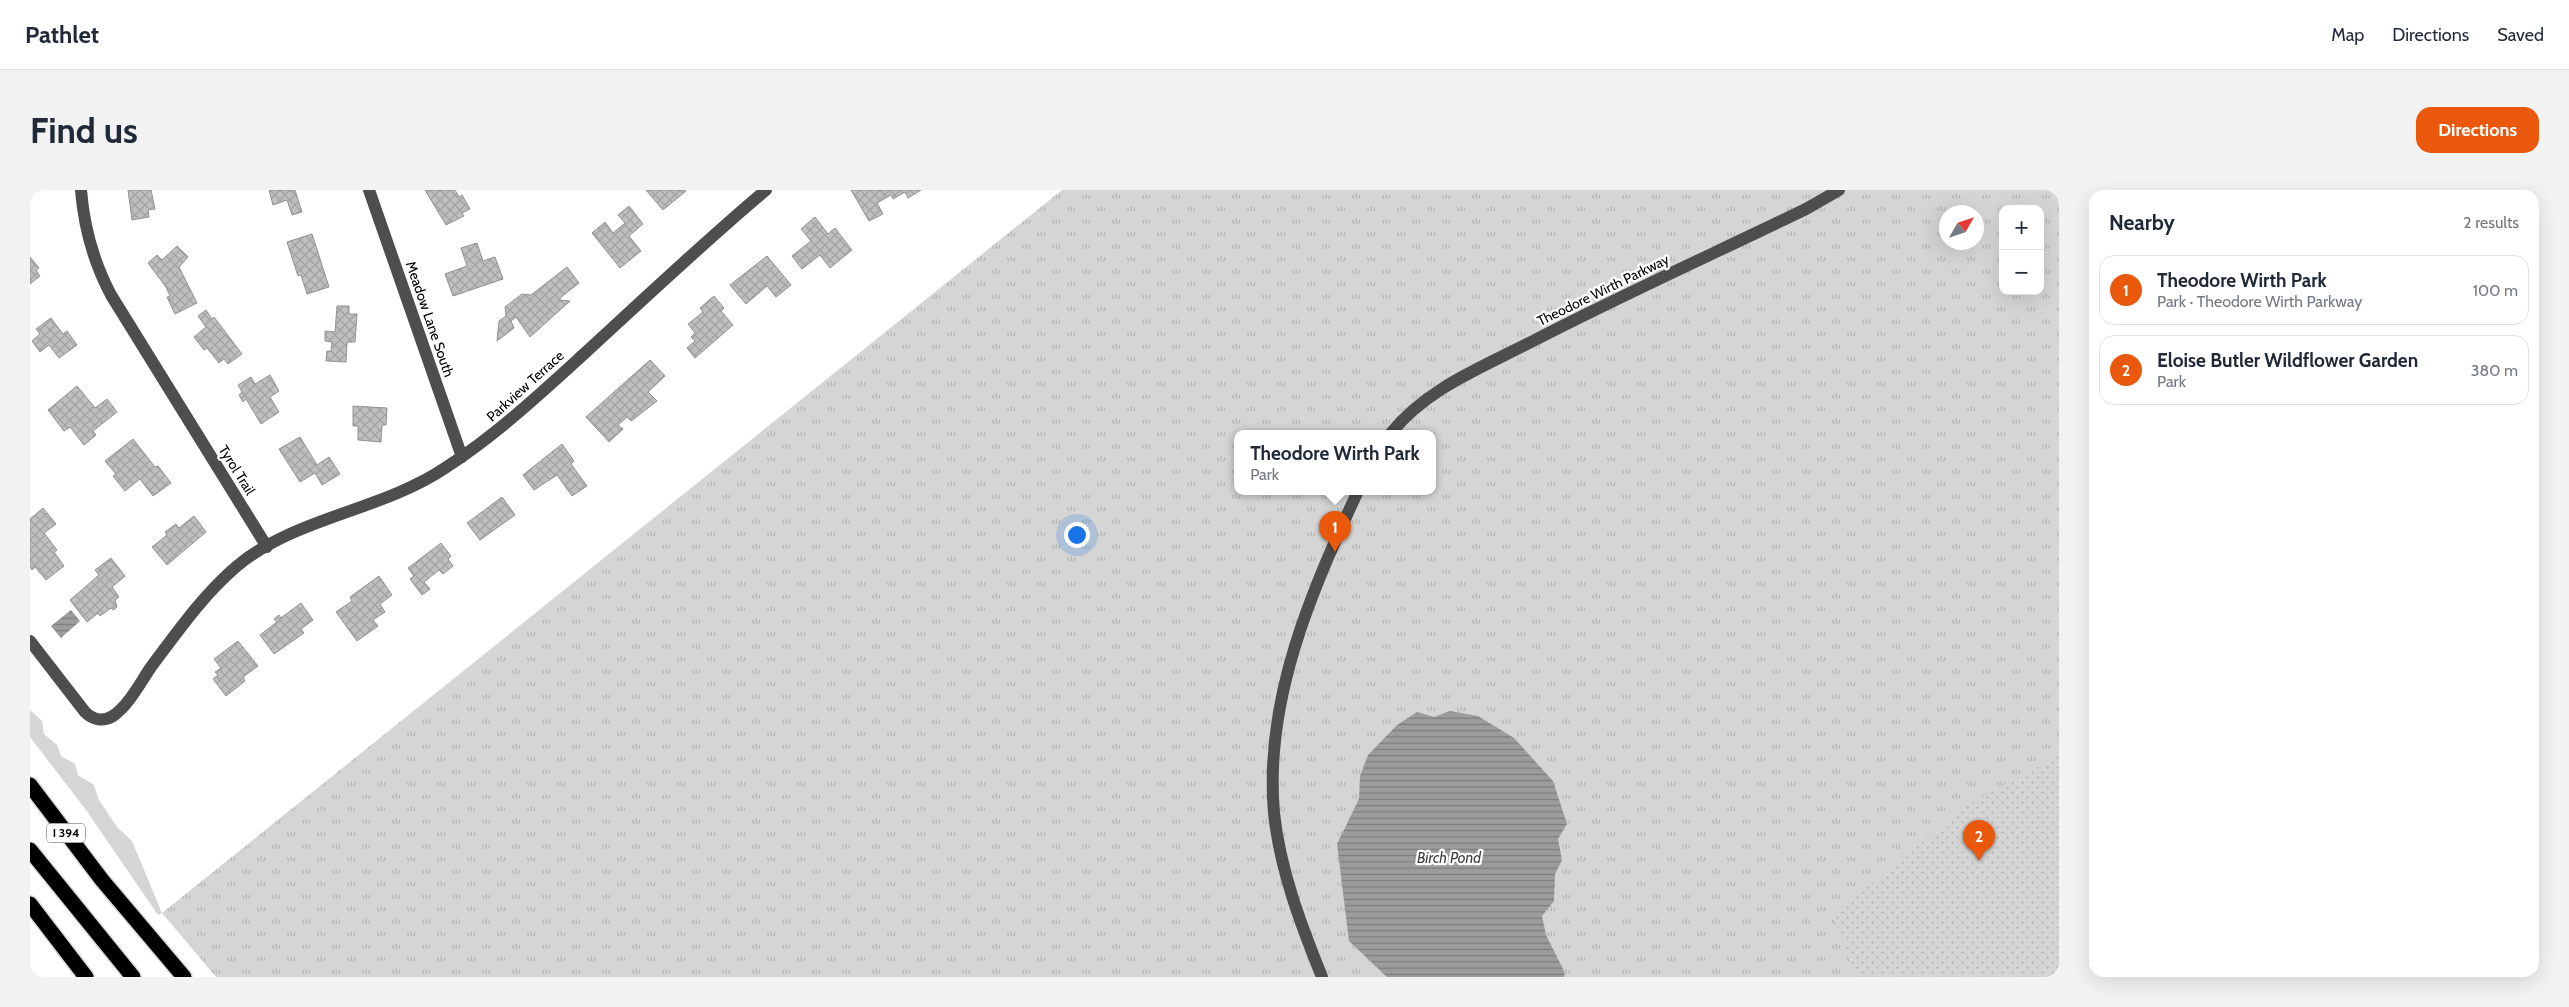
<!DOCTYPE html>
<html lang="en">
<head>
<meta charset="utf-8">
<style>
  :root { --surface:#fff; --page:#f2f2f3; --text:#1f2937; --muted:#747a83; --line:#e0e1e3; --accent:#ea580c }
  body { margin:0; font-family:Cabin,sans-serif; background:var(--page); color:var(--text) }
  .controls { position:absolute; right:15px; top:15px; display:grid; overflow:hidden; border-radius:10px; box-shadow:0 5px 20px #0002 }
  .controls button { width:45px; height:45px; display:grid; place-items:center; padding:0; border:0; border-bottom:1px solid var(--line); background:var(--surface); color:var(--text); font:25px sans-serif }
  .compass { position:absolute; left:1909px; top:15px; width:45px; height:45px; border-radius:50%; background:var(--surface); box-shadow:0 5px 20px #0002; rotate:51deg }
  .you { position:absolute; left:1046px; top:344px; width:18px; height:18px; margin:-12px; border:4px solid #fff; border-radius:50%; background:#1a73e8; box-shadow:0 0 0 8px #1a73e833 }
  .badge { display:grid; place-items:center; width:32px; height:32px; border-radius:50%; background:var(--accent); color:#fff; font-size:16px; font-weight:700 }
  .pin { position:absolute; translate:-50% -41px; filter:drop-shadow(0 1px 2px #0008) }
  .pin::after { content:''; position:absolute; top:26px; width:18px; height:15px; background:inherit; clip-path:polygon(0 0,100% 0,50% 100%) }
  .popup { position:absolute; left:1204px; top:240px; width:202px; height:65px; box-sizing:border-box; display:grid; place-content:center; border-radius:10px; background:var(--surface); filter:drop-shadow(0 1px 4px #0005); font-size:16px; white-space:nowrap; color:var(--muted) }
  .popup b { font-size:19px; color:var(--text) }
  .popup::after { content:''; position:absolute; left:50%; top:100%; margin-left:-10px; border:10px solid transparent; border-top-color:var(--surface) }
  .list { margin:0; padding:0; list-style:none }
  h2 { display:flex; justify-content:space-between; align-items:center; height:65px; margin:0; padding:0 20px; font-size:21px }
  h2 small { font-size:16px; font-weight:400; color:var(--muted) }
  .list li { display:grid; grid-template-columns:32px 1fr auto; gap:15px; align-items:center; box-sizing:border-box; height:70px; margin:0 10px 10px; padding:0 10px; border:1px solid var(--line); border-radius:15px }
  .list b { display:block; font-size:19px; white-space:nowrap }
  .list p { margin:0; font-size:16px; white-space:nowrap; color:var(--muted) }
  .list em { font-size:16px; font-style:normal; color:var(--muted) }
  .map { position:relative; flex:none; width:2029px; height:787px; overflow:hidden; border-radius:15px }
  header { display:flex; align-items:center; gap:30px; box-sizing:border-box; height:70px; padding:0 25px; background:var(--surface); border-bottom:1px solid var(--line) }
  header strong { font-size:24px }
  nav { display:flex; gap:28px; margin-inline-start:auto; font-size:18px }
  .intro { display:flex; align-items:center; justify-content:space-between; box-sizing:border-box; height:120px; padding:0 30px }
  h1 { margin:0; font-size:35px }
  .button { padding:12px 22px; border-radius:15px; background:var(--accent); color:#fff; font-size:18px; font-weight:700 }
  main { display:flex; gap:30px; padding:0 30px }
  aside { flex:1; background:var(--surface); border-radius:15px; box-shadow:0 5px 20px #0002 }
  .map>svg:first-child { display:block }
  .grass { fill:#d5d5d5 }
  .park { fill:url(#park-tufts); fill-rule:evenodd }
  .garden { fill:url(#garden-dots) }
  .water { fill:url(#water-rules) }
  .building { fill:url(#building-cross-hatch); stroke:#929292 }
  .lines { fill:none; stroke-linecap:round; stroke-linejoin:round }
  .highway-casing { stroke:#dbdbdb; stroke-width:18 }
  .minor { stroke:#4e4e4e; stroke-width:12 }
  .highway { stroke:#000; stroke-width:15 }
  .labels { text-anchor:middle; stroke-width:4.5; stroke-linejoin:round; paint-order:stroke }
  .shield { fill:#fff; stroke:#4c4c4c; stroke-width:1 }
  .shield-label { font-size:12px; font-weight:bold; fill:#000 }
  .street-label { font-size:14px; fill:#000; stroke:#fff }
  .water-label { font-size:15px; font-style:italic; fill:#3d3d3d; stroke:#fff }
</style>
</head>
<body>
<header>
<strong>Pathlet</strong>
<nav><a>Map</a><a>Directions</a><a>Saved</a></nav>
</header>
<div class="intro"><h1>Find us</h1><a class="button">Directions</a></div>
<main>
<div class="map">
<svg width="2029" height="787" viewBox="0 0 2029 787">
  <defs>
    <pattern id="park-tufts" width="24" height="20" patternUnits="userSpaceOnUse" patternTransform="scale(1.25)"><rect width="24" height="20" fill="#d5d5d5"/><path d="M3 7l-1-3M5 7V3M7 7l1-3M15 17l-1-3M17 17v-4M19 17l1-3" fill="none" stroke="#b5b5b5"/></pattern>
    <pattern id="garden-dots" width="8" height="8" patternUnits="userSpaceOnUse" patternTransform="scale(1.25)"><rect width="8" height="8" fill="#d5d5d5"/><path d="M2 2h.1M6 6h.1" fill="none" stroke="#b5b5b5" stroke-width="1.8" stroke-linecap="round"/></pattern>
    <pattern id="water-rules" width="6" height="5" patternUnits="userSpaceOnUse" patternTransform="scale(1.25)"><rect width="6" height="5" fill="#9c9c9c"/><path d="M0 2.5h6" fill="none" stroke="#7d7d7d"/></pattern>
    <pattern id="building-cross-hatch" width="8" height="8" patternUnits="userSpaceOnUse" patternTransform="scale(1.25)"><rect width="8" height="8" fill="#bebebe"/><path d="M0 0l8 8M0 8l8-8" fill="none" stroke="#a2a2a2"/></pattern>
  </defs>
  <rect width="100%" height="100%" fill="#fff"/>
  <path class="grass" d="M0,520L12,531L14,544L27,555L31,566L45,574L48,585L64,595L69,610L87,637L102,651L132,723L128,725L56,620L0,547Z"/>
  <path class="park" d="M1032,0H2029V787H186L132,723ZM1973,19H2010V101H1973ZM1916,22H1946V52H1916ZM1208,243H1402V301H1208Z"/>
  <path class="garden" d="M2029,565V787H1826L1803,725L1936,616Z"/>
  <path class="water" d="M41,420L50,431L31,448L21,436Z
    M1420,521L1448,526L1484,548L1523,591L1537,634L1528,649L1532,670L1525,684L1524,711L1512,726L1516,745L1535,783L1534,787H1357L1319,751L1307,654L1329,609L1330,586L1338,565L1367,535L1387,522L1404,527Z"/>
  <path class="building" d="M98,0H121L125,19L118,20L119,27L102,30Z
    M239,0H265L272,22L262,25L257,10L243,15Z
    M395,0H425L429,7L432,5L440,19L432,23L434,26L416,35Z
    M616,0H655L656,1L633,20Z
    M821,0H891L878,8L875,2L863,9L861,5L847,13L853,24L839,31Z
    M599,16L613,34L599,46L611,61L590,78L562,43L575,32L583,43L595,33L588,25Z
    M785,27L798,44L805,38L822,60L800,78L790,65L772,79L762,66L781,51L771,39Z
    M282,44L299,97L277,104L271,85L268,86L257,52Z
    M447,53L453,71L465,67L473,89L423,106L415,84L437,76L431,58Z
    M147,56L158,67L149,77L167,113L145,124L137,107L140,106L136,97L118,73L127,65L132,70Z
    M737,66L761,95L746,107L737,96L716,114L700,95Z
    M0,67L9,78L6,80L10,86L0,94Z
    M537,77L549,93L530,108V110L540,111L500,147L486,127L481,131L484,138L467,151L469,131L476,126L475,117L492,104L501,105Z
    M684,106L694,118L691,121L703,135L665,168L657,158L665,151L661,147L665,143L658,134L673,122L670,118Z
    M307,116H319V124H327L325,152H317L316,172L296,171L297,161H301L302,152L295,151V141L305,142Z
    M176,120L182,129L184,127L212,164L198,174L194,169L189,173L177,158L174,160L164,147L176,137L168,126Z
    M21,128L33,144L37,141L47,155L29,168L19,155L10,162L2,151L10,144L6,139Z
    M620,170L635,186L618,202L627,211L601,231L597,227L588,235L593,239L579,252L556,227Z
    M240,185L249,201L240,207L249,222L231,234L216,209L213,212L209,205L212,202L208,195L221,187L225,194Z
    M47,196L65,218L77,209L87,222L63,241L66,245L54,255L40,237L34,241L18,220Z
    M323,216L357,218L356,235H352L351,252L328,250V236H323Z
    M270,247L287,275L299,267L310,284L292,295L285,283L270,292L249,259Z
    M103,249L125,277L128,276L141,293L123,306L110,289L95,301L83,286L86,284L75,271Z
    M532,254L544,271L541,274L557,296L542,306L527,285L504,300L493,285Z
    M472,307L485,325L450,350L437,333Z
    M13,318L26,334L14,343L27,360L24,362L34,376L16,390L5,377L2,380L0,377V329Z
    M164,326L176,342L137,375L122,357L137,345L135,342L146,334L149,338Z
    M411,353L421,366L418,369L423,376L413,384L409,380L394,392L400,399L392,405L380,389L384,386L378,378Z
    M81,368L95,386L82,397L89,407L85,410L87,417L83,420L81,418L70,426L68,423L57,432L40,410L69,385L65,380Z
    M349,386L362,405L350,414L355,422L343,430L348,436L327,451L306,422L322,411L320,407Z
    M271,413L283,430L271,439L274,443L244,464L230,445L247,432L244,429L249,425L251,428Z
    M208,451L228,476L213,487L215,491L196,506L183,489L188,485L185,482L191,478L184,469Z"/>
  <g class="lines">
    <g class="highway-casing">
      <path id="highway" d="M0,595L72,690L154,787
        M0,660L103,787
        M0,714L56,787"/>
    </g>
    <path class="minor" d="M51,0C54,38 63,71 81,105L237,357
      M339,0L432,267
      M1361,243C1397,198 1453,177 1503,151C1592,105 1685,63 1776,19L1809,0
      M0,451L55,522C63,530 73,532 83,526C99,515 110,493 121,477C148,441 173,405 207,376C266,327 351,321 415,278C466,245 510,204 555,163C615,108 674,52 736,0
      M1292,787C1271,735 1250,680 1244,623C1234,510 1281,402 1328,301"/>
    <use href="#highway" class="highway"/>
  </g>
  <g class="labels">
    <rect class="shield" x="17" y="633.5" width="38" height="19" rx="4"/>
    <g class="shield-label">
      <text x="36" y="647">I 394</text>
    </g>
    <g class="street-label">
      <text transform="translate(1573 100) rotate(-26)" y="5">Theodore Wirth Parkway</text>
      <text transform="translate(400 129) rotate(71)" y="5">Meadow Lane South</text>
      <text transform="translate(495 196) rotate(-42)" y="5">Parkview Terrace</text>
      <text transform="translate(207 280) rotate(58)" y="5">Tyrol Trail</text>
    </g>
    <g class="water-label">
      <text x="1419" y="673">Birch Pond</text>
    </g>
  </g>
</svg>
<div class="controls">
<button>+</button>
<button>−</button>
</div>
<svg class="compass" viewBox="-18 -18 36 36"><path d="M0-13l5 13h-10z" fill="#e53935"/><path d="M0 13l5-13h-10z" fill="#747a83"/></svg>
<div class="you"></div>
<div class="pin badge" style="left:1305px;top:362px">1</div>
<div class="popup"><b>Theodore Wirth Park</b>Park</div>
<div class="pin badge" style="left:1949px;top:671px">2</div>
</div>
<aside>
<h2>Nearby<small>2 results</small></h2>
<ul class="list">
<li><span class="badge">1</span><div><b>Theodore Wirth Park</b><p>Park · Theodore Wirth Parkway</p></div><em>100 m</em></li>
<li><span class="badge">2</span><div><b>Eloise Butler Wildflower Garden</b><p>Park</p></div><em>380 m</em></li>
</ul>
</aside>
</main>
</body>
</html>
